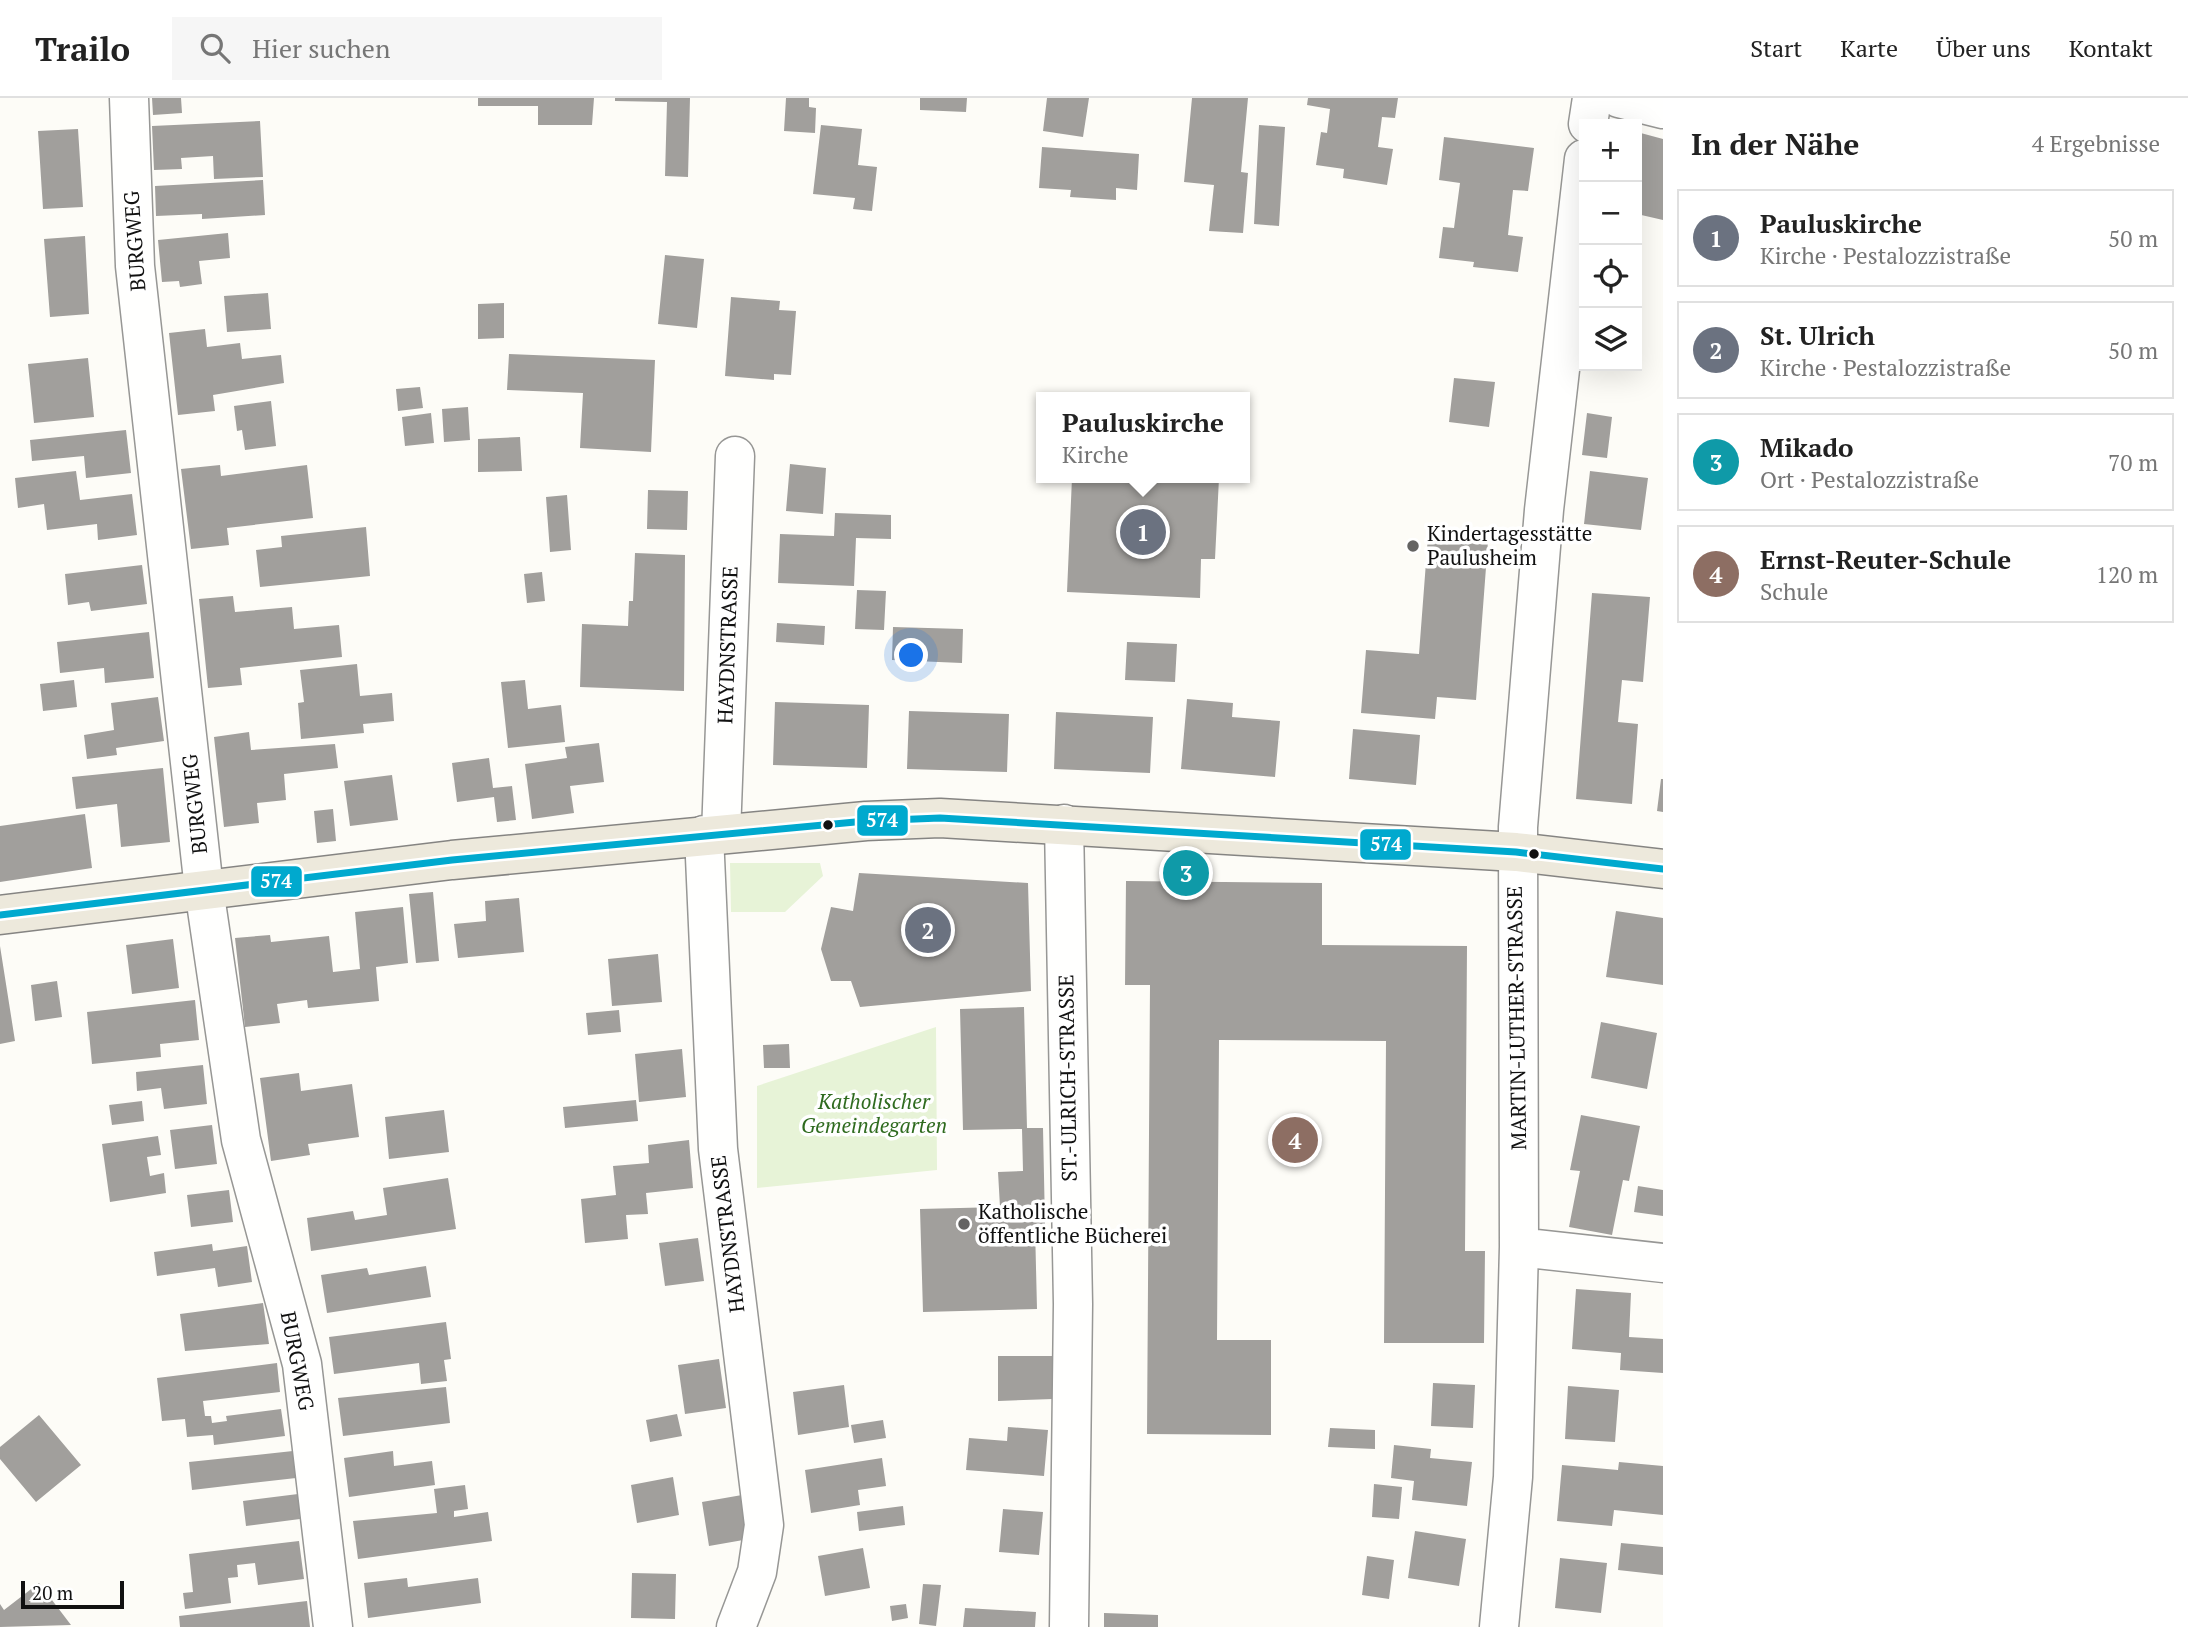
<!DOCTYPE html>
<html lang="de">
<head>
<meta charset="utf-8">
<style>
  :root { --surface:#fff; --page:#f6f6f6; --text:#222; --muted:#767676; --line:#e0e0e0; --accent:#db2777 }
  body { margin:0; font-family:"PT Serif",serif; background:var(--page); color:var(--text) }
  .controls { position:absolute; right:21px; top:21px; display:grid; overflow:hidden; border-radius:0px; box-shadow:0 7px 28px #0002 }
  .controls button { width:63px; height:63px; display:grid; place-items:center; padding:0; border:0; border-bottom:2px solid var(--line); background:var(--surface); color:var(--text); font:35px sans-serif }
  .scale { position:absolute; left:21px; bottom:18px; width:103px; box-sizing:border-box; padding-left:7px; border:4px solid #111; border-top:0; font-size:19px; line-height:24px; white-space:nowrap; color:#111; -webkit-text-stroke:5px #fff; paint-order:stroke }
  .you { position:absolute; left:912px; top:558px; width:24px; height:24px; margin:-18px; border:5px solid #fff; border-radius:50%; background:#1a73e8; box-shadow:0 0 0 10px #1a73e833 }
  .badge { display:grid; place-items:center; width:46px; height:46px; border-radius:50%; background:var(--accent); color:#fff; font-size:23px; font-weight:700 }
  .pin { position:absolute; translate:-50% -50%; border:4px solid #fff; box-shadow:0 2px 7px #0006 }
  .popup { position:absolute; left:1036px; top:294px; width:214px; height:91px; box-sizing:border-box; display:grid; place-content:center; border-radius:0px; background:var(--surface); filter:drop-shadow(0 2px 5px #0005); font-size:23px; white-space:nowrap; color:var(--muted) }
  .popup b { font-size:26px; color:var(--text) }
  .popup::after { content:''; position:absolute; left:50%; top:100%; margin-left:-14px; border:14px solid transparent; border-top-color:var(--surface) }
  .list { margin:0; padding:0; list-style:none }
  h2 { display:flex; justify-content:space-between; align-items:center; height:91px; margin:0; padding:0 28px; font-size:30px }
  h2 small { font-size:23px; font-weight:400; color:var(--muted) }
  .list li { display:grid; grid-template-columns:46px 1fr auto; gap:21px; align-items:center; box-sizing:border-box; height:98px; margin:0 14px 14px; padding:0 14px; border:2px solid var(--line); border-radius:0px }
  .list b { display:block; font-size:26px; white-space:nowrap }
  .list p { margin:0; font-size:23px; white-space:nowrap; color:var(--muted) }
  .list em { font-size:23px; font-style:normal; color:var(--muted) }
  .icon { flex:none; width:38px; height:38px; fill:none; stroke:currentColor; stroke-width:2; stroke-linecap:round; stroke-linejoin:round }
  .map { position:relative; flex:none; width:1663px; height:1529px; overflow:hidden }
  header { display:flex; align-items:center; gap:42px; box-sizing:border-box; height:98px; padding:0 35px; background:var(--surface); border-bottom:2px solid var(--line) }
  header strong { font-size:33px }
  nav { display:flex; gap:38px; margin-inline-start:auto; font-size:24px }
  .search { width:490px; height:63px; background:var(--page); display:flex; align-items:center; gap:18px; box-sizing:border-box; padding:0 24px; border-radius:0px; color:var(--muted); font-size:26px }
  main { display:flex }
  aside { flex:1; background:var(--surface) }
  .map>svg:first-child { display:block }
  .green { fill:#e7f3d7 }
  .building { fill:#a19f9c }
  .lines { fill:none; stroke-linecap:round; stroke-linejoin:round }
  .minor-casing { stroke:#979795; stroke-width:41 }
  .major-casing { stroke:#858482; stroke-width:41 }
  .minor { stroke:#fffffe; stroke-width:38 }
  .major { stroke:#ede9dc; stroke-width:38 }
  .bus-1-casing { stroke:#fff; stroke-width:12 }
  .bus-1 { stroke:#00a9ce; stroke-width:7 }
  .poi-dot { fill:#646362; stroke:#fff; stroke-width:2.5 }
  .bus-dot { fill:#111; stroke:#fff; stroke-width:2.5 }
  .labels { text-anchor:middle; stroke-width:7; stroke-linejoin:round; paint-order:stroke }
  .street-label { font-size:21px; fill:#111; stroke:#fff }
  .poi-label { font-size:21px; fill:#111; stroke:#fff; text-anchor:start }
  .park-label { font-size:21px; font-style:italic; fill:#2f6b1f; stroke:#fff }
  .line-badge { stroke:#fff; stroke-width:2.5 }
  .badge-label { font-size:19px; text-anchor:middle; font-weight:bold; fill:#fff }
</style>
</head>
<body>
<header>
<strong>Trailo</strong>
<div class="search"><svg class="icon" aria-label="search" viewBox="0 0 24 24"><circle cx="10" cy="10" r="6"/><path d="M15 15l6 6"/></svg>Hier suchen</div>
<nav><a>Start</a><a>Karte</a><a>Über uns</a><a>Kontakt</a></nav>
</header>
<main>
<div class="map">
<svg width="1663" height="1529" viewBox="0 0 1663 1529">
  <rect width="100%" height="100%" fill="#fdfcf7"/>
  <path class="green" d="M730,765H820L823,778L785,814H731Z
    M936,929L937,1072L757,1090V988Z"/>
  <path class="building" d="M152,0H181L182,15L153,17Z
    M478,0H594L592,27H538V8H478Z
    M615,0H690L688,79L665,78L667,4L615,3Z
    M786,0H809V9L816,10L815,35L784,33Z
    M920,0H967L966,14L920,12Z
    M1047,0H1089L1083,39L1043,33Z
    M1192,0H1248L1241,74L1248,75L1243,135L1209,133L1214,87L1184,84Z
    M1308,0H1398L1395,20L1382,19L1378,49L1393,51L1387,87L1343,80L1344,71L1316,67L1321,34L1327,35L1330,11L1307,7Z
    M260,23L263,79L214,81L213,58L181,60L182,71L154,72L152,28Z
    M821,27L862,31L858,67L877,69L872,113L853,111L855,100L813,96Z
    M1259,27L1285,29L1279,128L1254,126Z
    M78,31L83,109L43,111L38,33Z
    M1637,34L1663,41V122L1637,116Z
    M1444,39L1534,50L1528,93L1513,92L1508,137L1523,139L1518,174L1473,169L1474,164L1439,160L1443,129L1454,130L1460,85L1439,82Z
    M1042,49L1139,56L1137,92L1116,90V102L1070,99L1071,92L1039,90Z
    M263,82L265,117L202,121V116L156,118L155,88Z
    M228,135L230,160L199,163L202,186L180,189L179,183L162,184L158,142Z
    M85,138L89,216L50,219L44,141Z
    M665,157L704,161L697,230L658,226Z
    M268,195L271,231L227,234L224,198Z
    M731,199L780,203L779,212L796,213L791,277L774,276V282L725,278Z
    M504,205V240L478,241V206Z
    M205,231L207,249L240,245L242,261L281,257L284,285L213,297L215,313L178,317L169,235Z
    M509,256L655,262L651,354L580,350L583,295L507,292Z
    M88,260L94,319L34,325L28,266Z
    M1454,280L1495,284L1489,329L1449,324Z
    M420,289L423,310L398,313L396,291Z
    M271,303L276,348L245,352L242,332L237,333L234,308Z
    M468,309L470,342L444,344L442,311Z
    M431,315L434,345L405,348L402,319Z
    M1587,315L1612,319L1607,360L1582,357Z
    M126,332L131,375L86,380L84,358L32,363L30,342Z
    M520,339L522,373L478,374V341Z
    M790,366L826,370L823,416L786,413Z
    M220,367L221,378L307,367L313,420L227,430L229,447L191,451L181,371Z
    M76,373L80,402L132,396L137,437L98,442L97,426L47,432L44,406L18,410L15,380Z
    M1590,373L1648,380L1641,432L1584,426Z
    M1072,380H1219L1215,461H1201L1200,500L1067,494Z
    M648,392L688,393L687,432L647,431Z
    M567,397L571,452L550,454L546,399Z
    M835,415L891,417V441L856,440L854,488L778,485L780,436L834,438Z
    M366,429L370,478L260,489L256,452L282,449L281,438Z
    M1428,438L1488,443L1476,602L1437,599L1435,621L1361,615L1366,552L1419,556Z
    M635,455L685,457L684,593L580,589L582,526L628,528L629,503H633Z
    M142,467L147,506L91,513L89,504L68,507L65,476Z
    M542,474L545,503L527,505L524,476Z
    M857,492L886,493L884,532L855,531Z
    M1592,495L1650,499L1643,584L1622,582L1618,624L1638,626L1632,706L1576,701Z
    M233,498L235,514L292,509L294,531L339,527L342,559L240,570L242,587L208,590L199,501Z
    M777,525L825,528L824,547L776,544Z
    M893,529L963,531L962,565L892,562Z
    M149,534L154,580L105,585L104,570L60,575L57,544Z
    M1127,544L1177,546L1175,584L1125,582Z
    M357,566L360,598L392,595L394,623L363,626L364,635L301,641L298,605L304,604L300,572Z
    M74,582L77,609L43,613L40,586Z
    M525,582L528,611L561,607L565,644L508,650L501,584Z
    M158,599L164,643L116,650L117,657L87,661L84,637L114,632L111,605Z
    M1187,601L1233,605L1232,619L1280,623L1275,679L1181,671Z
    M775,604L869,607L867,670L773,667Z
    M909,613L1009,616L1007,674L907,671Z
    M1056,614L1153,619L1150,675L1054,671Z
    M1353,631L1420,637L1416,687L1349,681Z
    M249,634L251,652L335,646L338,670L284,676L286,702L257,705L259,725L224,729L214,639Z
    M599,645L604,684L570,688L574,715L532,721L525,666L567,660L565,649Z
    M489,660L493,690L512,688L516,722L497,724L494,699L457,704L452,665Z
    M163,670L170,744L121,749L117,706L76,711L72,679Z
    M392,677L398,722L350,728L344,683Z
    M1661,681H1663V714L1657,713Z
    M333,711L336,743L317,745L314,713Z
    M85,716L92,770L0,784V728Z
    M859,775L1028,785L1031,893L860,909L851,883H831L821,851L831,809L853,813Z
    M1126,783L1322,785V847L1467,848L1465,1153H1485L1484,1245H1384L1386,943L1219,942L1217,1242H1271V1337L1147,1336L1150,887H1125Z
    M433,794L439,863L416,865L409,796Z
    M519,800L524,854L458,860L454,826L486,823L485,803Z
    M403,809L408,865L376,869L379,903L308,910L307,902L277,906L280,925L245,929L235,840L270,837L271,844L329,838L333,874L360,871L355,814Z
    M1616,813L1663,820V887L1606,879Z
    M173,841L179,890L132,896L126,847Z
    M0,848L15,943L0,946Z
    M658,856L662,904L612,908L608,861Z
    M57,883L62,919L35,923L31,887Z
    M195,902L199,942L160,946L161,959L92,966L87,914Z
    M1024,909L1027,1030H1043L1045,1127L1035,1128L1037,1211L923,1214L920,1111L1000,1109L998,1074L1023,1073L1022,1031L963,1032L960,911Z
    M619,912L621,934L588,937L586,915Z
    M1601,924L1657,935L1647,991L1591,980Z
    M789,946L790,970H764L763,947Z
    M682,951L686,999L639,1004L635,956Z
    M203,967L207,1006L164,1011L161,990L137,993L136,974Z
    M299,975L301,993L352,986L359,1039L308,1046L310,1057L271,1063L260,980Z
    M636,1002L638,1023L565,1030L563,1009Z
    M142,1003L144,1023L112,1027L109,1007Z
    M444,1012L449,1054L389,1061L385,1019Z
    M1581,1017L1640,1028L1629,1083L1623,1082L1612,1137L1569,1129L1580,1073L1570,1072Z
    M212,1027L217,1066L175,1071L170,1032Z
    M158,1038L161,1057L147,1059L150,1078L164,1075L166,1095L110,1104L102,1046Z
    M689,1042L693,1090L646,1095L648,1116L626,1117L628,1141L585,1145L581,1101L616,1097L613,1068L649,1065L648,1047Z
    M448,1080L456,1131L311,1153L307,1120L353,1113L355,1122L387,1117L383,1090Z
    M1638,1088L1663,1092V1118L1634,1114Z
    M229,1092L233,1124L191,1129L187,1097Z
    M698,1140L704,1183L665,1188L659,1145Z
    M212,1146L213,1153L247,1148L252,1184L218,1189L215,1170L157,1178L154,1154Z
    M426,1168L431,1199L327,1215L321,1177L367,1170L369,1177Z
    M1576,1191L1631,1195L1629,1239L1663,1241V1275L1620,1272L1621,1255L1572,1251Z
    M263,1205L269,1246L185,1253L180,1216Z
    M446,1224L451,1261L444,1262L447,1283L421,1286L419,1265L334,1276L329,1239Z
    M998,1258H1052L1053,1301L998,1303Z
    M719,1261L726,1310L685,1316L678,1267Z
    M277,1265L280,1294L203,1303L205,1318H211L212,1325L227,1323L226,1318L281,1311L285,1338L214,1347L213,1337L187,1339L185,1321L162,1323L157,1280Z
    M1433,1285L1475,1287L1473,1330L1431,1328Z
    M844,1287L849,1329L798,1337L793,1294Z
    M1568,1288L1619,1292L1615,1344L1565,1341Z
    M446,1289L450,1325L343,1338L338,1300Z
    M677,1316L682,1338L650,1344L646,1322Z
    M39,1317L81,1367L36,1404L0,1361V1349Z
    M883,1322L886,1340L854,1345L851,1327Z
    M1008,1329L1048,1332L1044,1378L966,1372L969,1340L1007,1343Z
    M1330,1330L1375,1332V1351L1328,1349Z
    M1394,1347L1431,1351L1430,1360L1472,1364L1467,1408L1412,1402L1414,1383L1391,1380Z
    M293,1353L296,1380L192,1392L189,1364Z
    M393,1353L394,1368L432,1363L435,1387L349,1399L344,1360Z
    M882,1360L886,1388L858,1392L860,1407L811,1415L805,1372Z
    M1619,1364L1663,1368V1417L1614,1412L1612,1428L1557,1423L1562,1367L1618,1372Z
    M673,1379L679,1417L637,1425L631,1387Z
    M1374,1386L1402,1389L1399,1421L1372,1419Z
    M465,1387L468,1411L454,1413V1419L488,1414L492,1443L358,1461L353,1423L437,1415L434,1391Z
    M298,1396L300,1421L246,1428L243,1403Z
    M742,1397L749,1441L709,1448L702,1404Z
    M903,1408L905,1427L859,1433L857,1414Z
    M1003,1411L1043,1414L1039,1457L999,1454Z
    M1415,1433L1466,1441L1459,1488L1408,1480Z
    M299,1443L304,1481L258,1487L255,1465L237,1467L238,1479L228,1480L231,1505L185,1511L183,1495L193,1494L189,1456Z
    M1621,1445L1663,1449V1477L1618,1472Z
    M863,1450L870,1490L825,1498L818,1458Z
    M1367,1458L1394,1462L1389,1501L1362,1497Z
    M1560,1460L1607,1465L1601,1515L1555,1510Z
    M632,1475L676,1476L675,1521L631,1520Z
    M407,1480L408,1489L478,1480L481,1505L368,1520L364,1485Z
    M39,1485L71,1527L0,1529V1506L4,1512Z
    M923,1486L941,1487L936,1528L919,1526Z
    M307,1503L310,1529H180L179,1518Z
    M906,1506L908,1520L892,1523L890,1508Z
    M965,1510L1036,1514L1035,1529H963Z
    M1104,1515L1158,1517V1529H1104Z"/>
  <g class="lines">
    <g class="minor-casing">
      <path id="minor" d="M129,0L135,168L204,791L241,1042L302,1266L333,1529
        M1619,0L1663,11
        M1588,26L1592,0
        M1064,726L1073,1206L1069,1529
        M721,736L735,358
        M704,737L718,1051L764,1427L757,1474L736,1529
        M1519,1149L1663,1165
        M1499,1529L1513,1379L1519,1149L1518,729L1544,412L1584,61"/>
    </g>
    <g class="major-casing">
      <path id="major" d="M0,817L452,762L866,723L940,720L1516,754L1663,771"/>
    </g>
    <use href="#minor" class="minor"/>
    <use href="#major" class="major"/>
    <g class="bus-1-casing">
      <path id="bus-1" d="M0,817L452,762L866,723L940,720L1516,754L1663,771"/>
    </g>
    <use href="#bus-1" class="bus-1"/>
  </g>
  <g class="poi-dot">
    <circle cx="1413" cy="448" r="7"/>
    <circle cx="964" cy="1126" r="7"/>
  </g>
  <g class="bus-dot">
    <circle cx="828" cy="727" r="6"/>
    <circle cx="1534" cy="756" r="6"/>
  </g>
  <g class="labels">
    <g class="street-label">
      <text transform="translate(135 143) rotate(-94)" y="7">BURGWEG</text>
      <text transform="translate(728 547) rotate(-88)" y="7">HAYDNSTRASSE</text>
      <text transform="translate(195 706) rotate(-96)" y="7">BURGWEG</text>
      <text transform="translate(1517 920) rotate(-91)" y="7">MARTIN-LUTHER-STRASSE</text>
      <text transform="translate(1068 980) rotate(-91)" y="7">ST.-ULRICH-STRASSE</text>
      <text transform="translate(728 1136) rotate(-97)" y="7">HAYDNSTRASSE</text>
      <text transform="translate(297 1263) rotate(79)" y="7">BURGWEG</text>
    </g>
    <g class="poi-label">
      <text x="1427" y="443">Kindertagesstätte<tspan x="1427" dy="24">Paulusheim</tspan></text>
      <text x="978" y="1121">Katholische<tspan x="978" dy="24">öffentliche Bücherei</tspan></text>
    </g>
    <g class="park-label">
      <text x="874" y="1011">Katholischer<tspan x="874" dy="24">Gemeindegarten</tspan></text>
    </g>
  </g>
  <g class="line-badge">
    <rect x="856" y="706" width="53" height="33" rx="7" fill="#00a9ce"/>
    <rect x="1359" y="730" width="53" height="33" rx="7" fill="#00a9ce"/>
    <rect x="250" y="767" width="53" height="33" rx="7" fill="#00a9ce"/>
  </g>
  <g class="badge-label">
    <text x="882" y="729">574</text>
    <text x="1386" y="753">574</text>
    <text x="276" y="790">574</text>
  </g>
</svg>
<div class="controls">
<button>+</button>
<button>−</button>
<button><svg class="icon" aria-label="locate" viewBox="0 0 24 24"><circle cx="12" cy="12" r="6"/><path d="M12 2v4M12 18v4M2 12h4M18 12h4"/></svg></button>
<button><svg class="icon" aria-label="layers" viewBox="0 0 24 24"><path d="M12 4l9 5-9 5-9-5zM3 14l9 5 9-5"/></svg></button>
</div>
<div class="scale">20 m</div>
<div class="you"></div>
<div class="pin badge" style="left:1143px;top:434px;background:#6b7280">1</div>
<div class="popup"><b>Pauluskirche</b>Kirche</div>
<div class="pin badge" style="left:928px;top:832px;background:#6b7280">2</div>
<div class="pin badge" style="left:1186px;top:775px;background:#0f9aa8">3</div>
<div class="pin badge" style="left:1295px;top:1042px;background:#8d6e63">4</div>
</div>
<aside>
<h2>In der Nähe<small>4 Ergebnisse</small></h2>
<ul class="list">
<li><span class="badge" style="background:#6b7280">1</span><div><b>Pauluskirche</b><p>Kirche · Pestalozzistraße</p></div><em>50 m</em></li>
<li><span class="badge" style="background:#6b7280">2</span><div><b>St. Ulrich</b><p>Kirche · Pestalozzistraße</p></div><em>50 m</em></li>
<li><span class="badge" style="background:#0f9aa8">3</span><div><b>Mikado</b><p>Ort · Pestalozzistraße</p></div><em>70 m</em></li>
<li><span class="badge" style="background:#8d6e63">4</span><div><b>Ernst-Reuter-Schule</b><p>Schule</p></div><em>120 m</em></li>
</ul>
</aside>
</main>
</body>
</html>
